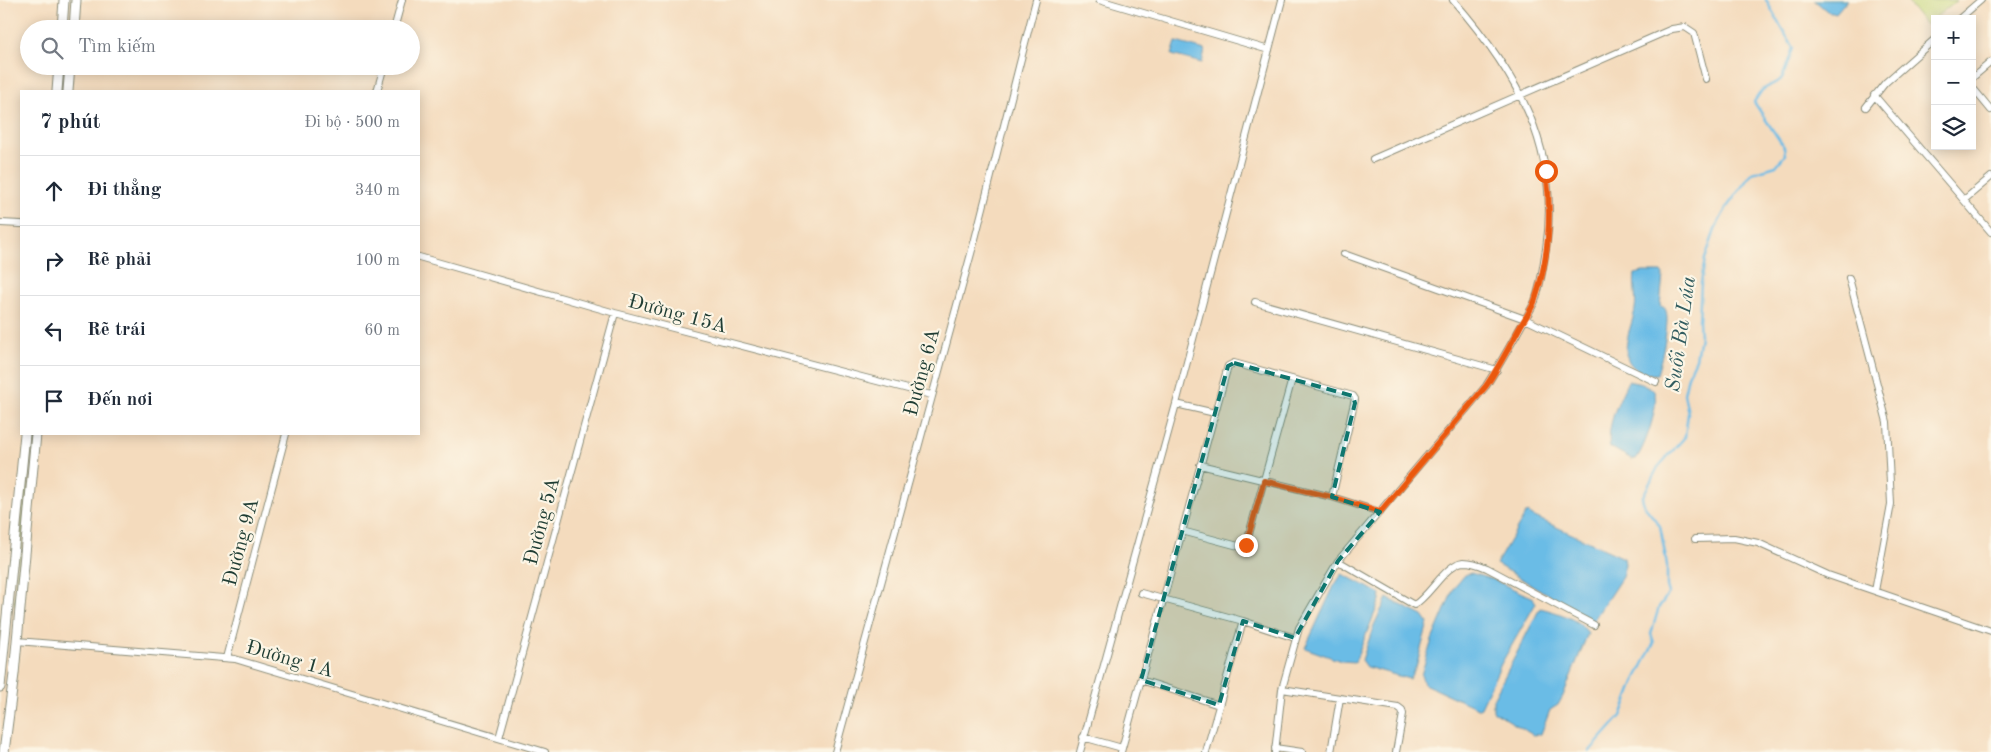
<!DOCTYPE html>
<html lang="vi">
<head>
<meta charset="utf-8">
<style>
  :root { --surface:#fff; --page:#f6f6f7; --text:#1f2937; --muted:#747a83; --line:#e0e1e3 }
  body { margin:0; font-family:"Old Standard TT",serif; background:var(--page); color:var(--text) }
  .controls { position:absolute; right:15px; top:15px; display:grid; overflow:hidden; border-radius:0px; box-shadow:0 2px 12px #0003 }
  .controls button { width:45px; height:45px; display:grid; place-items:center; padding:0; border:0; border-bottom:1px solid var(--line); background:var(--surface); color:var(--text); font:25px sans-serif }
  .stop { position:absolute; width:15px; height:15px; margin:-11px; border:4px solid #ea580c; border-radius:50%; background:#fff }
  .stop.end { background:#ea580c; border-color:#fff; box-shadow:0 1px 5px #0008 }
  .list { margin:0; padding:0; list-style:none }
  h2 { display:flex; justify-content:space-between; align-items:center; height:65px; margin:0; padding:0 20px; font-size:21px }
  h2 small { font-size:16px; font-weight:400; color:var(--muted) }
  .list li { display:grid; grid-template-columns:32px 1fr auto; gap:15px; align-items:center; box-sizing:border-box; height:70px; padding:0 20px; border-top:1px solid var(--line) }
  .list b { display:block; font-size:19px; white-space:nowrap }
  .list em { font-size:16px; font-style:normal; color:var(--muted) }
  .icon { flex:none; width:28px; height:28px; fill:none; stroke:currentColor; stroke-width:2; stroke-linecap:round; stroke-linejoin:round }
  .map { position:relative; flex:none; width:1991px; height:752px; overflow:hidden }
  .search { position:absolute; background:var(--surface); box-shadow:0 2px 12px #0003; left:20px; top:20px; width:400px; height:55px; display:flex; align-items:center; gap:12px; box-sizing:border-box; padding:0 18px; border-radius:28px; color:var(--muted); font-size:19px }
  .panel { position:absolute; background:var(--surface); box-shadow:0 2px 12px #0003; left:20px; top:90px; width:400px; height:345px; border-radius:0px }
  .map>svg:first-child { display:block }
  .green { fill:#c2d578; stroke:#708956 }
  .water { fill:#6abce6; stroke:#447c8d }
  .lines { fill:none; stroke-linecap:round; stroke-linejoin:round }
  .stream { stroke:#6abce6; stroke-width:2.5 }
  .street-casing { stroke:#8a8c78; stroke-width:8 }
  .secondary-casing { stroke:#8a8c78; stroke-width:11 }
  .street { stroke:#fff; stroke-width:6 }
  .secondary { stroke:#fff; stroke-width:9 }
  .route { stroke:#ea580c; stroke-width:6 }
  .marked { fill:#0f766e; fill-opacity:0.2; stroke:#0f766e; stroke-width:4; stroke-dasharray:10 6; stroke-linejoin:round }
  .labels { text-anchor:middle; stroke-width:4.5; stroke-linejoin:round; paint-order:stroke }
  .street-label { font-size:20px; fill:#1f3d34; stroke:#fcf5e5 }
  .water-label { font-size:21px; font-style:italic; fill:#325d60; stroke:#fcf5e5 }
</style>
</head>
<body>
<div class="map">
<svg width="1991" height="752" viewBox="0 0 1991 752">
  <rect width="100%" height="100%" fill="#fcf5e5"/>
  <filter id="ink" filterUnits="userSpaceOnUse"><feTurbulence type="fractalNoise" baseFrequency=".02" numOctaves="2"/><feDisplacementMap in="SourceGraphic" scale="10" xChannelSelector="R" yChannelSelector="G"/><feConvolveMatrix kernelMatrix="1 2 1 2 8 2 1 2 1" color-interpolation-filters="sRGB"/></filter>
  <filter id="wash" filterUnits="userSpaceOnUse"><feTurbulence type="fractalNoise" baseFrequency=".0096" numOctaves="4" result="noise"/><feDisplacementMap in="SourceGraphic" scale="20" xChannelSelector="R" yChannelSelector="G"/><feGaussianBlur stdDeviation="1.12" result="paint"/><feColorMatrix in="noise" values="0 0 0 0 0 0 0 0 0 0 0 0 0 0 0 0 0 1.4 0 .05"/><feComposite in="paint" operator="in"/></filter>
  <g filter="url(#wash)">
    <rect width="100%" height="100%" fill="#f4dbbd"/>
    <path class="green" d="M1906,0H1957L1926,25Z
      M30,434H33L16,605L14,604Z"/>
    <path class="water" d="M1814,0H1847L1836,13L1827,11Z
      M1176,42L1205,50L1202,63L1172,55Z
      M1643,272H1661L1663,275L1660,306C1663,307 1665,307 1666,311C1670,322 1661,362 1657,374C1649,375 1645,373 1638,370C1615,358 1632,328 1635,309C1637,297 1633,286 1635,274Z
      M1628,381C1635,383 1648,384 1653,390C1662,400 1644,450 1636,459H1632L1610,447C1606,426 1619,400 1628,381Z
      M1526,513L1624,558L1625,564L1622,577L1593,621L1496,564Z
      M1471,573L1494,580L1533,598L1536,603L1501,664L1480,709L1424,684L1421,675L1432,640L1454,588L1465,575Z
      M1342,574L1381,594L1380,600L1355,662L1341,661L1305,648L1334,586Z
      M1387,598L1423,616L1428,623L1416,667L1409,679L1367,667L1362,660L1374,625Z
      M1540,608C1556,612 1578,618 1588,633L1563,696L1558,705L1550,710L1541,734L1533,735L1493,711V699Z"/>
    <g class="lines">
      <path class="stream" d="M1589,752L1621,716L1634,682L1654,643L1651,634L1659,607L1669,593L1667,586V565L1660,526L1645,507L1642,498L1658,467L1685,437L1688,413L1684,394L1688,376L1696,359L1700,336L1699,321L1701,283L1705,259L1716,227L1727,207L1752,173L1776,166L1785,155L1784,147L1754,102L1762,90L1782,79L1793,48L1766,0"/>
    </g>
  </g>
  <g filter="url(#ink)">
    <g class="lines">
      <g class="street-casing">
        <path id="street" d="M1099,0L1269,50
          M1959,19L1981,0
          M394,29L402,0
          M1972,78L1991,62
          M1972,87L1991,110
          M377,91L384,66
          M1874,95L1991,232
          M1866,107L1885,83L1935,39
          M1373,159L1672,29L1685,27L1694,33L1706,79
          M1964,200L1991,177
          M0,223L21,224
          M1344,254L1525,319L1656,382
          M419,257L615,313L931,395
          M1849,278L1887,422L1891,504L1875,591
          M1255,302L1497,370
          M1176,404L1215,413
          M1200,465L1332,497L1380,512
          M1182,531L1242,547L1246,545L1292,379
          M1695,539L1734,538L1758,543L1828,575L1991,631
          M1338,561L1414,605C1430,596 1446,563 1464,562C1472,562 1480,565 1487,568L1594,625
          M1141,593L1243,621L1295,638
          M17,641L235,659L545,752
          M227,658L286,434
          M1141,680L1219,705
          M1282,689L1398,707L1402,710L1403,714L1396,752
          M1083,737L1122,748
          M499,738L615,313
          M1275,748L1302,752
          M835,752L975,239L1036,0
          M1080,752L1176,404L1282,0
          M1121,752L1228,366L1234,363L1353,396L1355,399L1332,497
          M1206,752L1243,621
          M1275,752L1282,689L1299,628L1338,561L1486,386C1498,367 1509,348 1520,328C1525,319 1531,310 1535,301C1541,285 1543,266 1546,249C1561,149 1517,73 1453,0
          M1331,752L1340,698"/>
      </g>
      <g class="secondary-casing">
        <path id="secondary" d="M62,29L64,0
          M74,29L76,0
          M57,91L59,66
          M68,91L70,66
          M0,687L25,434
          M4,752L14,674L36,434"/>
      </g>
      <use href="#street" class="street"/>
      <use href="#secondary" class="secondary"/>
    </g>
  </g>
  <g class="lines" filter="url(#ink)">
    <path class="route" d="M1246,545L1264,481L1332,497L1380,512L1486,386C1499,367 1509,347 1520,327C1525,318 1532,309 1535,300C1549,258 1552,214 1546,171"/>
  </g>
  <path class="marked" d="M1234,363L1353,396L1355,403L1332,497L1380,512L1338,561L1295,638L1243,621L1219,705L1141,680L1228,366Z"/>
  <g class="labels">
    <g class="street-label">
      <text transform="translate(678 313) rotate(15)" y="7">Đường 15A</text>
      <text transform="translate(921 372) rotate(-75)" y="7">Đường 6A</text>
      <text transform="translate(541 521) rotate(-75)" y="7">Đường 5A</text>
      <text transform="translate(240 542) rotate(-75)" y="7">Đường 9A</text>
      <text transform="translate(290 658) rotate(16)" y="7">Đường 1A</text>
    </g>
    <g class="water-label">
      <text transform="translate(1680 334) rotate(-82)" y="7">Suối Bà Lúa</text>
    </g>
  </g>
</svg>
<div class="controls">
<button>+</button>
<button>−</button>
<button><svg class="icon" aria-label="layers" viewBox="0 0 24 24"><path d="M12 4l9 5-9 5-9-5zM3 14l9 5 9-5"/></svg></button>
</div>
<div class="stop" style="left:1546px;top:171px"></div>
<div class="stop end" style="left:1246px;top:545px"></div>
<div class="search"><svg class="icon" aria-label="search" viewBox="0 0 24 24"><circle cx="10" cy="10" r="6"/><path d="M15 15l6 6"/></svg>Tìm kiếm</div>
<section class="panel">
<h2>7 phút<small>Đi bộ · 500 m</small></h2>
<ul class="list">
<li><svg class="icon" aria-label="ahead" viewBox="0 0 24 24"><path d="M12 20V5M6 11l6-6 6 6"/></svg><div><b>Đi thẳng</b></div><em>340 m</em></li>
<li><svg class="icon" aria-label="right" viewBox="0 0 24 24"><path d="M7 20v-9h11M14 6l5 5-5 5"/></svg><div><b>Rẽ phải</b></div><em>100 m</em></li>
<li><svg class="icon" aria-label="left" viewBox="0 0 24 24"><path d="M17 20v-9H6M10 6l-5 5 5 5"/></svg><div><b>Rẽ trái</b></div><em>60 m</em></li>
<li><svg class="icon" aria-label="arrive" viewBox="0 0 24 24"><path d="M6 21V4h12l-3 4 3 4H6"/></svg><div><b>Đến nơi</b></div></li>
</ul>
</section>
</div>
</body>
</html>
